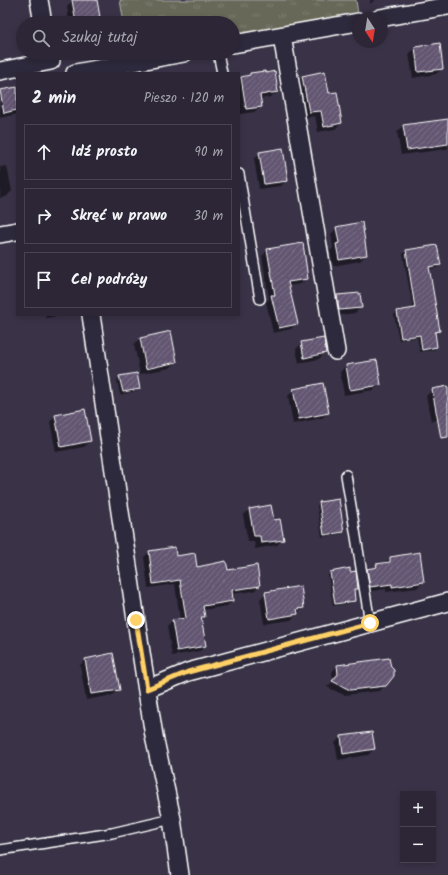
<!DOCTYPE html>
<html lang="pl">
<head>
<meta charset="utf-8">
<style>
  :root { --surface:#2c2636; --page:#342e3e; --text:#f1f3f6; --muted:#a6a5ad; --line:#484351 }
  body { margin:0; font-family:Kalam,sans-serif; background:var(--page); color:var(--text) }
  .controls { position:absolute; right:12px; bottom:12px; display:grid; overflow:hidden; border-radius:0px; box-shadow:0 2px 6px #0003 }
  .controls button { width:36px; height:36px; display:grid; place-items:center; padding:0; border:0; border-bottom:1px solid var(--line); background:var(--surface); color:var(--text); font:20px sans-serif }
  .compass { position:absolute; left:352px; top:12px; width:36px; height:36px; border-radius:50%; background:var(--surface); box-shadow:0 2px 6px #0003; rotate:168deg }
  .stop { position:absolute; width:12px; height:12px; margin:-9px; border:3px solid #ffd166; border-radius:50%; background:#fff }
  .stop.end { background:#ffd166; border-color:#fff; box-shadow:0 1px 4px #0008 }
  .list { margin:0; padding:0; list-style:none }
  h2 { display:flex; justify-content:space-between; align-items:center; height:52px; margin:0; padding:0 16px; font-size:17px }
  h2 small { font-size:13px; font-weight:400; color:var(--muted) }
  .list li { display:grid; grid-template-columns:26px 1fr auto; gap:12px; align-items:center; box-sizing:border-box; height:56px; margin:0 8px 8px; padding:0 8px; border:1px solid var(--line); border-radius:0px }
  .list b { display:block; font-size:15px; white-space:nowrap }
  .list em { font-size:13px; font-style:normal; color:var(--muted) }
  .icon { flex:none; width:22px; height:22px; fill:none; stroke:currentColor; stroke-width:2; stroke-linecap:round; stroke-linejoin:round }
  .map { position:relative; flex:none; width:448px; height:875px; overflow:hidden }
  .search { position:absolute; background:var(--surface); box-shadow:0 2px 6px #0003; left:16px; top:16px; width:224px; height:44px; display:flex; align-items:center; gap:10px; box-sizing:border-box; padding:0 14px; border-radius:22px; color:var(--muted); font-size:15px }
  .panel { position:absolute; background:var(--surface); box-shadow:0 2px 6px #0003; left:16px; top:72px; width:224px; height:244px; border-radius:0px }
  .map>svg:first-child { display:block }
  .grass { fill:url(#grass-tufts); stroke:#b3b3ac }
  .shadow { fill:#0007 }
  .building { fill:url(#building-hatch); stroke:#fff }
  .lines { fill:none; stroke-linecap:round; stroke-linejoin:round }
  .lane-casing { stroke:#fff; stroke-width:12 }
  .street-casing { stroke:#fff; stroke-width:20 }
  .lane { stroke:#2f2a3d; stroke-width:9 }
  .street { stroke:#2f2a3d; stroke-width:17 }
  .route { stroke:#ffd166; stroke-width:5 }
</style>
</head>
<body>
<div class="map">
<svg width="448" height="875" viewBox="0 0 448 875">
  <defs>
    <pattern id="grass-tufts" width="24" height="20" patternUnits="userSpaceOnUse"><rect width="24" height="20" fill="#676759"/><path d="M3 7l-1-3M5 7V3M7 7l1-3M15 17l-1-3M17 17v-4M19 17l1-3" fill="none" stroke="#7e7e72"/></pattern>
    <pattern id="building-hatch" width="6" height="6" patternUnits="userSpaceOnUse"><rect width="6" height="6" fill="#645672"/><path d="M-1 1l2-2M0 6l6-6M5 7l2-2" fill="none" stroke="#7b6f87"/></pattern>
  </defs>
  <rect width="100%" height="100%" fill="#3a3348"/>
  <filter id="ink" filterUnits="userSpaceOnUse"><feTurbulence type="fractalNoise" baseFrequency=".025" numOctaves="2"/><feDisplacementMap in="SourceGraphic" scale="8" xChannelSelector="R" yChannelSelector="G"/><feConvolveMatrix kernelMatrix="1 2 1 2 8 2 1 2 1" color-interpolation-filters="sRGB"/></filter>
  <g filter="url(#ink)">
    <path class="grass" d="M120,0H356L358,15L233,38V23H124Z"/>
    <path class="shadow" d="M73,0H96L98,23H69L67,6Z
      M370,0H375L370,4Z
      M439,44L442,68L436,74L413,78L409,54L415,48Z
      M250,74L277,92L271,97L260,99L261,106L255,112L240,114L239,105V80L242,78L248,77Z
      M303,76L328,94L341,123L335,129L318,132L315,116L304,118L297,82Z
      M17,88V114L0,118V91Z
      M448,120V148L447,149L401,155L397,132L403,126Z
      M260,153L287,180L281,186L259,189L254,159Z
      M7,166L12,191L6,197L0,198V167Z
      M337,228L366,255L360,261L333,266L330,251L333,248L331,234Z
      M436,246L440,265L437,268L429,269L439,331L434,334L436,347L434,350L420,352L417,337L399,340L394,315L397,312L413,309L403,254L406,251Z
      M268,250L307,278L301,284L288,286L297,323L291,329L273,333L266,302L269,299L262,256Z
      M359,294L361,307L355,313L334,316L331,302L337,296Z
      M46,315H62L46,318Z
      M140,338L176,362L170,368L140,374L134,344Z
      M302,343L325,353L319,359L299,363L296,349Z
      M376,361L380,384L374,390L344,395L340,372L346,366Z
      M120,377L139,389L136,391L120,395L117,380Z
      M448,387V418L431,421L426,396L432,390Z
      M294,390L328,413L322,418L293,424L288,396Z
      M55,416L90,441L84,447L56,452L50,422Z
      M319,503L343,531L340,534L322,537L317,506Z
      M249,510L273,521L283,539L277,545L255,549L254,541L248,542L243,515Z
      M149,552L175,557L196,568L227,571L259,586L254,591L231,594L232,601L227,606L203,610L204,616L200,619L205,646L200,651L172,656L167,626L172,621L180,620L175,584L148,588L144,557Z
      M390,558L423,582L417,588L386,592V589L365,592L362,575L368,569L373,568L377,565L384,564Z
      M331,573H350L357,588L353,591L354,600L351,603L333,606L328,575Z
      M266,593L303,607L291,620L264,624L260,599Z
      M85,660L119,689L113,695L86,700L80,665Z
      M337,666L386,685L379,691L344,695L327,687L333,681L332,672Z
      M341,737L374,749L368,755L338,760L335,743Z"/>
    <path class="building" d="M72,0H97L101,23H76Z
      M440,43L443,69L418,72L415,47Z
      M265,71L266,73L275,71L278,92L260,95L262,107L246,109L241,77L250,75V73Z
      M325,71L329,93L337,92L342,123L324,127L321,111L309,112L302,76Z
      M17,87V110L4,113L0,90Z
      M448,119V144L407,150L403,125Z
      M283,148L288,181L264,184L259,152Z
      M362,222L367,255L339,260L336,244L339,243L336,227Z
      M303,243L308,279L288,282L298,324L279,328L271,295H275L267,249Z
      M437,245L441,265L429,267L440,331L435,332L437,347L422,350L420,335L401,338L397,311L415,308L406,250Z
      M360,293L362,308L339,310L337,295Z
      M171,331L177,362L146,369L140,338Z
      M324,338L326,353L304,358L301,342Z
      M377,360L381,385L350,390L346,365Z
      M137,373L140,389L123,392L119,376Z
      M323,383L329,413L299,419L293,389Z
      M448,386V437L441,438L432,389Z
      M85,409L91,441L61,447L55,415Z
      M339,499L344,532L324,535L319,502Z
      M271,505L274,520L280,519L284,540L261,543L260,536H254L249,509Z
      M175,547L176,556L195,553L197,567L226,561L228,570L257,565L260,586L232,590L233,601L203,606L205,617H201L206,646L177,651L172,620L186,618L180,580L153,584L149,551Z
      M420,552L424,582L392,587V584L370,587L367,569L377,567L376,564L390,562V557Z
      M350,568V572L356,571L358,589H354L355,601L335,604L330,572Z
      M301,586L304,608L297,609L298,614L269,619L265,592Z
      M113,653L120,690L91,694L85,659Z
      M389,658L391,667L394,670V676L386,686L350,690L332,681L338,674L337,665Z
      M372,732L375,749L343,754L341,736Z"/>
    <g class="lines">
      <g class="lane-casing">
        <path id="lane" d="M218,53L222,73
          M239,174L260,299
          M346,475L370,623
          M0,850L112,833L172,819"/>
      </g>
      <g class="street-casing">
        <path id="street" d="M39,0L43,23
          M380,18L448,6
          M282,36L336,351
          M233,44L358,22
          M0,71L51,61
          M75,73L184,53
          M0,234L17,231
          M91,315L136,620L154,736L172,819L180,875
          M147,689L188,672L448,602"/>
      </g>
      <use href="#lane" class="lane"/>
      <use href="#street" class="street"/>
    </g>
  </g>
  <g class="lines" filter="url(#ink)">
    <path class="route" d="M136,620L147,689L188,672L370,623"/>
  </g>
</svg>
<div class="controls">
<button>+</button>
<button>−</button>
</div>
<svg class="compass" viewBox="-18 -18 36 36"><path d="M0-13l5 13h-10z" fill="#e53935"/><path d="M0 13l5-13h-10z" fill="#a6a5ad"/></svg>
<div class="stop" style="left:370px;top:623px"></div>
<div class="stop end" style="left:136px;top:620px"></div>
<div class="search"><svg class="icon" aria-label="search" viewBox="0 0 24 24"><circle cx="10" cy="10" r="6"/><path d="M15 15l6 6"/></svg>Szukaj tutaj</div>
<section class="panel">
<h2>2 min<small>Pieszo · 120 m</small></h2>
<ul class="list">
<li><svg class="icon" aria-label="ahead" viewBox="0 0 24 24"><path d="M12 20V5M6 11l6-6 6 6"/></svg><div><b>Idź prosto</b></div><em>90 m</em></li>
<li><svg class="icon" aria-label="right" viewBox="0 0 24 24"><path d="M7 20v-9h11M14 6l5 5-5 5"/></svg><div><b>Skręć w prawo</b></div><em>30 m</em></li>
<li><svg class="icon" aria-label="arrive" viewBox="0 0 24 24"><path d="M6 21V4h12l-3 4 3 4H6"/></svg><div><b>Cel podróży</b></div></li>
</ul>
</section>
</div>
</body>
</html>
